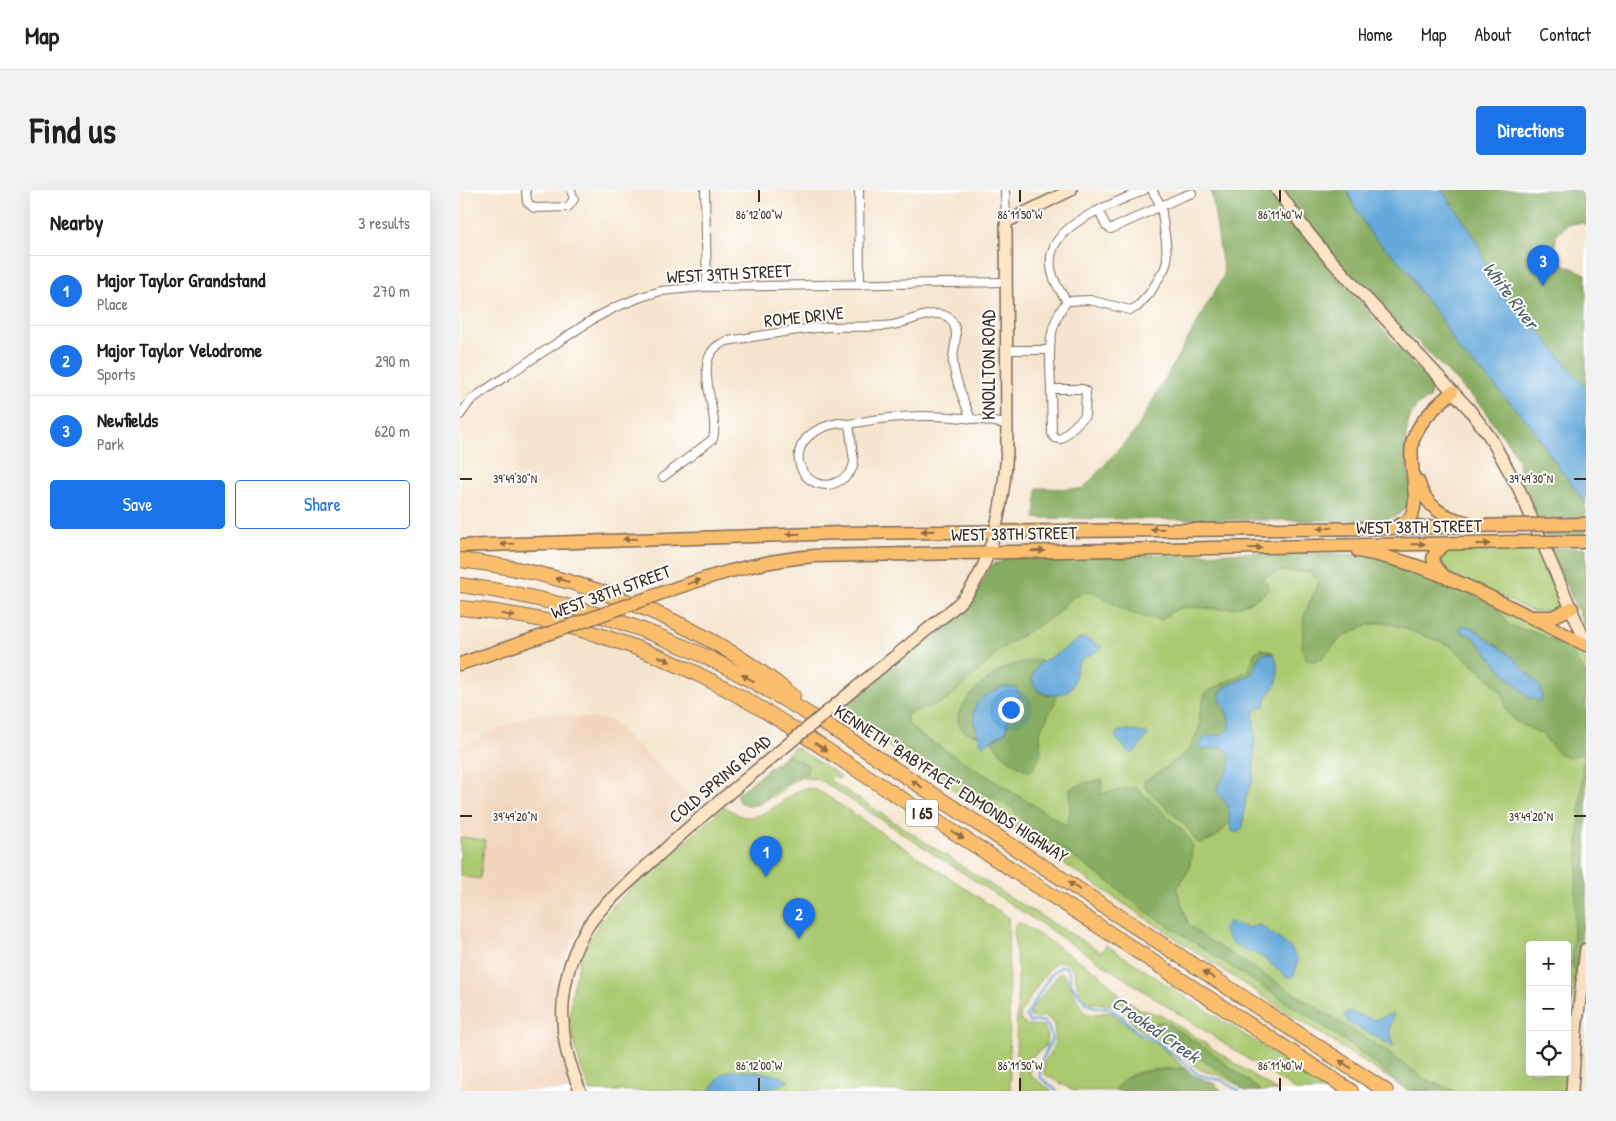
<!DOCTYPE html>
<html lang="en">
<head>
<meta charset="utf-8">
<style>
  :root { --surface:#fff; --page:#f2f2f2; --text:#202124; --muted:#757577; --line:#e0e0e0; --accent:#1a73e8 }
  body { margin:0; font-family:"Patrick Hand",sans-serif; background:var(--page); color:var(--text) }
  .controls { position:absolute; right:15px; bottom:15px; display:grid; overflow:hidden; border-radius:5px; box-shadow:0 5px 20px #0002 }
  .controls button { width:45px; height:45px; display:grid; place-items:center; padding:0; border:0; border-bottom:1px solid var(--line); background:var(--surface); color:var(--text); font:25px sans-serif }
  .you { position:absolute; left:550px; top:519px; width:18px; height:18px; margin:-12px; border:4px solid #fff; border-radius:50%; background:#1a73e8; box-shadow:0 0 0 8px #1a73e833 }
  .badge { display:grid; place-items:center; width:32px; height:32px; border-radius:50%; background:var(--accent); color:#fff; font-size:16px; font-weight:700 }
  .pin { position:absolute; translate:-50% -41px; filter:drop-shadow(0 1px 2px #0008) }
  .pin::after { content:''; position:absolute; top:26px; width:18px; height:15px; background:inherit; clip-path:polygon(0 0,100% 0,50% 100%) }
  .list { margin:0; padding:0; list-style:none }
  h2 { display:flex; justify-content:space-between; align-items:center; height:65px; margin:0; padding:0 20px; font-size:21px }
  h2 small { font-size:16px; font-weight:400; color:var(--muted) }
  .list li { display:grid; grid-template-columns:32px 1fr auto; gap:15px; align-items:center; box-sizing:border-box; height:70px; padding:0 20px; border-top:1px solid var(--line) }
  .list b { display:block; font-size:19px; white-space:nowrap }
  .list p { margin:0; font-size:16px; white-space:nowrap; color:var(--muted) }
  .list em { font-size:16px; font-style:normal; color:var(--muted) }
  .actions { display:flex; gap:10px; padding:15px 20px }
  .actions a { flex:1; padding:11px 0; border:1px solid var(--accent); border-radius:5px; text-align:center; font-size:18px; color:var(--accent) }
  .actions .main { background:var(--accent); color:#fff }
  .icon { flex:none; width:28px; height:28px; fill:none; stroke:currentColor; stroke-width:2; stroke-linecap:round; stroke-linejoin:round }
  .map { position:relative; flex:none; width:1126px; height:901px; overflow:hidden; border-radius:5px }
  header { display:flex; align-items:center; gap:30px; box-sizing:border-box; height:70px; padding:0 25px; background:var(--surface); border-bottom:1px solid var(--line) }
  header strong { font-size:24px }
  nav { display:flex; gap:28px; margin-inline-start:auto; font-size:18px }
  .intro { display:flex; align-items:center; justify-content:space-between; box-sizing:border-box; height:120px; padding:0 30px }
  h1 { margin:0; font-size:35px }
  .button { padding:12px 22px; border-radius:5px; background:var(--accent); color:#fff; font-size:18px; font-weight:700 }
  main { display:flex; gap:30px; padding:0 30px }
  aside { flex:1; background:var(--surface); border-radius:5px; box-shadow:0 5px 20px #0002 }
  .map>svg:first-child { display:block }
  .built { fill:#f1d5bc }
  .green { fill:#aac970; stroke:#727a47 }
  .forest { fill:#87ad62; stroke:#616c40; fill-rule:evenodd }
  .water { fill:#65a9da; stroke:#506a7c }
  .lines { fill:none; stroke-linecap:round; stroke-linejoin:round }
  .stream { stroke:#65a9da; stroke-width:2.5 }
  .street-casing { stroke:#7c6b5c; stroke-width:10 }
  .secondary-casing { stroke:#7c6b5c; stroke-width:14 }
  .primary-casing { stroke:#7c6b5c; stroke-width:15 }
  .highway-casing { stroke:#7c6b5c; stroke-width:16 }
  .street { stroke:#fff; stroke-width:8 }
  .secondary { stroke:#fde5c5; stroke-width:11 }
  .primary { stroke:#fabe6d; stroke-width:12 }
  .highway { stroke:#fabe6d; stroke-width:14 }
  .secondary-bridge-casing { stroke:#7c6b5c; stroke-width:14; stroke-linecap:butt }
  .primary-bridge-casing { stroke:#7c6b5c; stroke-width:15; stroke-linecap:butt }
  .secondary-bridge { stroke:#fde5c5; stroke-width:11 }
  .primary-bridge { stroke:#fabe6d; stroke-width:12 }
  .oneway { fill:#916d42 }
  .ticks { fill:none; stroke:#3b2a1e; stroke-width:2 }
  .labels { text-anchor:middle; stroke-width:4; stroke-linejoin:round; paint-order:stroke }
  .shield { fill:#fff; stroke:#766a62; stroke-width:1 }
  .shield-label { font-size:16px; font-weight:bold; fill:#3b2a1e }
  .street-label { font-size:18px; fill:#3b2a1e; stroke:#fff }
  .water-label { font-size:19px; font-style:italic; fill:#4c5d69; stroke:#fff }
  .ticks-label { font-size:12px; text-anchor:middle; fill:#3b2a1e; stroke:#fff; stroke-width:4; stroke-linejoin:round; paint-order:stroke }
</style>
</head>
<body>
<header>
<strong>Map</strong>
<nav><a>Home</a><a>Map</a><a>About</a><a>Contact</a></nav>
</header>
<div class="intro"><h1>Find us</h1><a class="button">Directions</a></div>
<main>
<aside>
<h2>Nearby<small>3 results</small></h2>
<ul class="list">
<li><span class="badge">1</span><div><b>Major Taylor Grandstand</b><p>Place</p></div><em>270 m</em></li>
<li><span class="badge">2</span><div><b>Major Taylor Velodrome</b><p>Sports</p></div><em>290 m</em></li>
<li><span class="badge">3</span><div><b>Newfields</b><p>Park</p></div><em>620 m</em></li>
</ul>
<div class="actions"><a class="main">Save</a><a>Share</a></div>
</aside>
<div class="map">
<svg width="1126" height="901" viewBox="0 0 1126 901">
  <rect width="100%" height="100%" fill="#fff"/>
  <filter id="ink" filterUnits="userSpaceOnUse"><feTurbulence type="fractalNoise" baseFrequency=".02" numOctaves="2"/><feDisplacementMap in="SourceGraphic" scale="10" xChannelSelector="R" yChannelSelector="G"/><feConvolveMatrix kernelMatrix="1 2 1 2 8 2 1 2 1" color-interpolation-filters="sRGB"/></filter>
  <filter id="wash" filterUnits="userSpaceOnUse"><feTurbulence type="fractalNoise" baseFrequency=".0096" numOctaves="4" result="noise"/><feDisplacementMap in="SourceGraphic" scale="20" xChannelSelector="R" yChannelSelector="G"/><feGaussianBlur stdDeviation="1.12" result="paint"/><feColorMatrix in="noise" values="0 0 0 0 0 0 0 0 0 0 0 0 0 0 0 0 0 1.4 0 .05"/><feComposite in="paint" operator="in"/></filter>
  <g filter="url(#wash)">
    <rect width="100%" height="100%" fill="#f5e5ce"/>
    <path class="built" d="M79,522L151,531L241,617L139,713L112,752L100,779L96,804V838L104,871L116,901H0V556Z"/>
    <path class="green" d="M990,359H1080C1086,375 1104,405 1096,420L1074,422L982,380L978,376L980,364L985,360Z
      M872,363L890,364L959,379L1120,457L1126,471V712L1112,809L1107,863V755H1070V882H1106V901H948L769,784L377,522L459,455L504,421L518,401L530,377L536,373Z
      M335,557L381,586L379,589L375,586L371,587L370,589L373,592L551,708L641,762L646,755L871,901H837L362,591C328,579 327,606 305,608L336,586L347,583L348,575L333,568L327,564Z
      M345,598L354,599L364,604L548,727L550,896L553,901H130L117,866L110,832L112,802L122,761L144,726L174,695L201,674L264,617C270,620 279,626 285,627C308,629 324,605 345,598Z
      M0,647L25,650L20,689L0,686Z
      M561,733L641,785L661,806L680,819L705,827L817,901H785C777,894 766,888 756,884C751,883 746,882 741,880C728,872 718,860 705,852C695,846 684,844 675,835C671,831 668,824 663,820C653,813 642,815 630,812C610,808 623,768 598,772C587,775 568,813 560,824L561,831L567,835L584,836L587,844L586,856L569,869L570,885L592,901H563C551,873 559,817 558,784C558,773 551,742 556,734Z
      M602,783C615,794 614,814 628,825L650,822L662,830L683,848L698,854L724,878C702,880 666,877 656,901H614L584,884V873L594,856L595,846L594,834L585,826L574,828L569,826L571,820L599,784Z"/>
    <path class="forest" d="M751,0H812L857,61L972,197L969,209C965,211 959,213 956,217C939,238 948,278 951,302C948,323 936,328 918,331L575,328L577,298L623,299L676,240L764,85Z
      M821,0H887L893,14L950,83L958,100L980,127L999,161L1022,182L1069,233L1102,282L1125,311L1126,328L1079,329L1060,288L1058,269L1051,257L1019,214L957,151L941,141L860,51Z
      M982,0H1126V35L1123,33L1107,34L1096,46L1095,64L1107,76L1126,84V198L1065,124L1053,116L1043,105L1035,88L1026,75L1013,44Z
      M1083,340H1126V347H1085Z
      M1089,358H1126V438Z
      M814,362L872,363L905,365L959,379L1035,415L1049,436L1073,442L1107,455L1126,485V712L1116,782L1112,775L1123,565L1119,564L1109,568L1098,563L1082,544L1055,531L1046,520L1043,504L1027,487L989,455L943,438L924,432L904,436L881,448L861,469L852,471L846,468L842,459L844,426L859,391L850,382L820,381L804,387L809,399C794,412 779,419 759,419C734,419 722,410 701,430C672,426 656,417 633,401L615,405L595,425L546,455L486,511L447,524V533L459,544L607,636L610,621V599L625,593L643,589L640,604L676,597L724,642L733,656L729,679L717,699L728,733L742,746L923,859L965,889L995,901H953L936,892L904,865L866,838L687,722L649,692L565,633L552,618L477,578L443,557L385,515L459,455L504,421L518,401L530,377L547,368ZM1011,437L1054,468L1061,477L1071,487L1067,506L1038,476L1016,449L1000,441Z
      M802,459L812,462L814,464L808,463L799,467C794,489 783,487 765,497C765,503 764,511 765,517C767,526 776,540 762,544C753,547 747,544 741,552L744,560C753,558 764,553 769,564C776,579 758,588 757,601L768,615L770,631C762,643 754,650 739,653L735,650L727,637L685,598L684,591L704,579L730,559L739,539L740,523L745,503L789,480L793,470L794,463Z
      M575,470L584,472L577,476L578,501L586,505H596L594,516L590,522L580,541L581,564L574,578L569,581C553,574 542,566 532,551L547,541L548,528L554,518L550,497C529,497 523,515 513,531L519,546C511,544 499,541 498,531C495,515 531,484 545,478C554,473 565,472 575,470Z
      M327,564L333,568L348,575L347,583C331,587 318,597 305,607H310C299,616 292,618 279,612L276,605Z
      M696,832H705L751,862L801,901H785L772,889L694,839Z
      M724,878L735,886L755,894L762,901H656C665,877 702,880 724,878Z"/>
    <path class="water" d="M887,0H982L1013,44L1026,75L1035,88L1043,105L1053,116L1065,124L1126,198V314L1102,282L1069,233L1022,182L999,161L980,127L958,100L950,83L936,68L912,46L893,14Z
      M1000,436L1011,437L1054,468L1080,497L1082,506L1080,512L1067,506L1038,476L1016,449L1000,441Z
      M621,448H624L643,457C636,465 623,464 618,475C614,484 616,496 606,502C589,511 563,498 576,478C580,471 591,468 598,463C606,458 613,453 621,448Z
      M803,463L814,464C817,473 820,485 816,494C812,504 806,503 805,516L796,520L793,525L795,539L793,591L788,600L785,613L783,637L779,642H774L771,640L768,615L757,601C758,588 776,579 769,564C767,560 764,557 760,557C753,557 747,561 740,559L739,555L745,547C751,544 758,547 764,543C778,536 764,519 761,511C760,509 760,505 760,503C775,485 793,496 799,467Z
      M543,497L556,498C566,518 552,513 548,528C547,531 547,537 547,541L524,555L521,553C509,519 509,512 543,497Z
      M668,540L682,543L687,542L688,545L674,563L670,564L655,547L657,542Z
      M769,732L788,738L800,735L831,758L838,771L834,786L830,788C817,782 808,769 795,763C792,761 787,762 784,760C775,756 755,741 769,732Z
      M886,822H891L914,830L934,823L930,839L933,856L889,833L884,825Z
      M275,880C291,881 315,882 329,891C315,901 270,901 250,901C257,890 260,882 275,880Z"/>
    <g class="lines">
      <path class="stream" d="M597,901L580,887V875L592,848L588,836L582,831L570,832L566,826L591,784L602,776L608,778L611,793L626,814L640,818L646,817L661,826L676,841L698,852L739,885L761,890L779,901"/>
    </g>
  </g>
  <g filter="url(#ink)">
    <g class="lines">
      <g class="street-casing">
        <path id="street" d="M66,0L67,12L74,18L108,17L114,9L111,0
          M245,0L247,97
          M399,0L400,95
          M545,0L546,32
          M639,21L646,36L651,39L721,7L732,3
          M607,111L630,110L670,120L677,117L690,103L705,78L707,70L706,52L701,16L692,0
          M607,111C556,44 636,22 684,0
          M547,160H590
          M591,199H623L626,201L625,226L601,249L595,248L592,244Z
          M591,199C590,164 585,140 607,111
          M0,225L11,210L25,200L135,128L156,117L181,107L201,101L243,97L546,92
          M379,233L389,234L394,272C393,280 388,286 381,290C344,313 309,246 379,233Z
          M389,234C446,223 490,224 547,234
          M203,287L253,249C261,219 226,165 267,151C301,146 335,139 369,137C390,136 412,138 433,135C449,132 478,116 490,129C502,142 492,158 493,173C495,191 504,210 510,227"/>
      </g>
      <g class="secondary-casing">
        <path id="secondary" d="M817,0L842,35L867,66L1009,219L1030,247L1059,299L1126,453
          M403,492C425,474 447,457 468,439C480,429 493,420 503,409C534,374 544,306 547,261L546,32L611,0
          M120,901C115,887 109,873 106,858C96,808 109,753 144,716C162,698 181,681 200,664C237,629 276,597 315,565
          M1112,901L1116,841L1126,759"/>
      </g>
      <g class="primary-casing">
        <path id="primary" d="M958,291C965,315 981,327 1006,332
          M934,338C938,335 945,333 948,330C964,314 946,273 953,250C959,230 977,216 992,202
          M0,356L381,343L934,338L1053,335
          M898,361C978,374 1054,420 1126,455
          M983,385C970,372 969,364 986,354
          M188,408C242,388 296,371 354,366L1061,352
          M1073,427H1092L1112,418
          M0,474L82,446"/>
      </g>
      <g class="highway-casing">
        <path id="highway" d="M0,370C119,384 239,430 333,506
          M0,395C76,405 152,425 222,456C276,479 325,510 375,540L926,901
          M0,418C91,425 183,454 263,497C301,517 337,541 373,564C420,595 468,626 516,656L891,901"/>
      </g>
      <use href="#street" class="street"/>
      <use href="#secondary" class="secondary"/>
      <use href="#primary" class="primary"/>
      <use href="#highway" class="highway"/>
      <g class="secondary-bridge-casing">
        <path id="secondary-bridge" d="M315,565L403,492"/>
      </g>
      <g class="primary-bridge-casing">
        <path id="primary-bridge" d="M1053,335L1126,334
          M1061,352H1126
          M82,446L188,408"/>
      </g>
      <use href="#secondary-bridge" class="secondary-bridge"/>
      <use href="#primary-bridge" class="primary-bridge"/>
    </g>
    <defs><path id="oneway-solid" d="M-6-.8H1V-3.2L6.5 0L1 3.2V.8H-6Z" transform="scale(1.25)"/></defs>
    <g class="oneway">
      <use href="#oneway-solid" transform="translate(865 338) rotate(179)"/>
      <use href="#oneway-solid" transform="translate(697 339) rotate(179)"/>
      <use href="#oneway-solid" transform="translate(468 341) rotate(179)"/>
      <use href="#oneway-solid" transform="translate(333 344) rotate(178)"/>
      <use href="#oneway-solid" transform="translate(170 349) rotate(178)"/>
      <use href="#oneway-solid" transform="translate(47 354) rotate(178)"/>
      <use href="#oneway-solid" transform="translate(958 354) rotate(-1)"/>
      <use href="#oneway-solid" transform="translate(1023 354) rotate(-1)"/>
      <use href="#oneway-solid" transform="translate(795 358) rotate(-1)"/>
      <use href="#oneway-solid" transform="translate(578 361) rotate(-1)"/>
      <use href="#oneway-solid" transform="translate(102 390) rotate(-164)"/>
      <use href="#oneway-solid" transform="translate(234 392) rotate(-18)"/>
      <use href="#oneway-solid" transform="translate(48 425) rotate(10)"/>
      <use href="#oneway-solid" transform="translate(204 469) rotate(24)"/>
      <use href="#oneway-solid" transform="translate(288 488) rotate(-151)"/>
      <use href="#oneway-solid" transform="translate(361 557) rotate(33)"/>
      <use href="#oneway-solid" transform="translate(457 594) rotate(-147)"/>
      <use href="#oneway-solid" transform="translate(498 645) rotate(31)"/>
      <use href="#oneway-solid" transform="translate(614 696) rotate(-147)"/>
      <use href="#oneway-solid" transform="translate(749 785) rotate(-147)"/>
      <use href="#oneway-solid" transform="translate(885 874) rotate(-147)"/>
    </g>
  </g>
  <path class="ticks" d="M299,0V12M560,0V12M820,0V12M0,289H12M1114,289H1126M0,626H12M1114,626H1126M299,888V901M560,888V901M820,888V901"/>
  <g class="labels">
    <rect class="shield" x="446" y="609.5" width="32" height="27" rx="4"/>
    <g class="shield-label">
      <text x="462" y="629">I 65</text>
    </g>
    <g class="street-label">
      <text transform="translate(269 84) rotate(-3)" y="6">WEST 39TH STREET</text>
      <text transform="translate(344 127) rotate(-6)" y="6">ROME DRIVE</text>
      <text transform="translate(529 175) rotate(-90)" y="6">KNOLLTON ROAD</text>
      <text transform="translate(959 337) rotate(-1)" y="6">WEST 38TH STREET</text>
      <text transform="translate(554 344) rotate(-1)" y="6">WEST 38TH STREET</text>
      <text transform="translate(151 402) rotate(-20)" y="6">WEST 38TH STREET</text>
      <text transform="translate(260 589) rotate(-40)" y="6">COLD SPRING ROAD</text>
      <text transform="translate(491 594) rotate(33)" y="6">KENNETH "BABYFACE" EDMONDS HIGHWAY</text>
    </g>
    <g class="water-label">
      <text transform="translate(1051 105) rotate(53)" y="7">White River</text>
      <text transform="translate(696 839) rotate(35)" y="7">Crooked Creek</text>
    </g>
  </g>
  <g class="ticks-label">
    <text x="299" y="29">86°12'00"W</text>
    <text x="560" y="29">86°11'50"W</text>
    <text x="820" y="29">86°11'40"W</text>
    <text x="55" y="293">39°49'30"N</text>
    <text x="1071" y="293">39°49'30"N</text>
    <text x="55" y="631">39°49'20"N</text>
    <text x="1071" y="631">39°49'20"N</text>
    <text x="299" y="880">86°12'00"W</text>
    <text x="560" y="880">86°11'50"W</text>
    <text x="820" y="880">86°11'40"W</text>
  </g>
</svg>
<div class="controls">
<button>+</button>
<button>−</button>
<button><svg class="icon" aria-label="locate" viewBox="0 0 24 24"><circle cx="12" cy="12" r="6"/><path d="M12 2v4M12 18v4M2 12h4M18 12h4"/></svg></button>
</div>
<div class="you"></div>
<div class="pin badge" style="left:306px;top:687px">1</div>
<div class="pin badge" style="left:339px;top:749px">2</div>
<div class="pin badge" style="left:1083px;top:96px">3</div>
</div>
</main>
</body>
</html>
